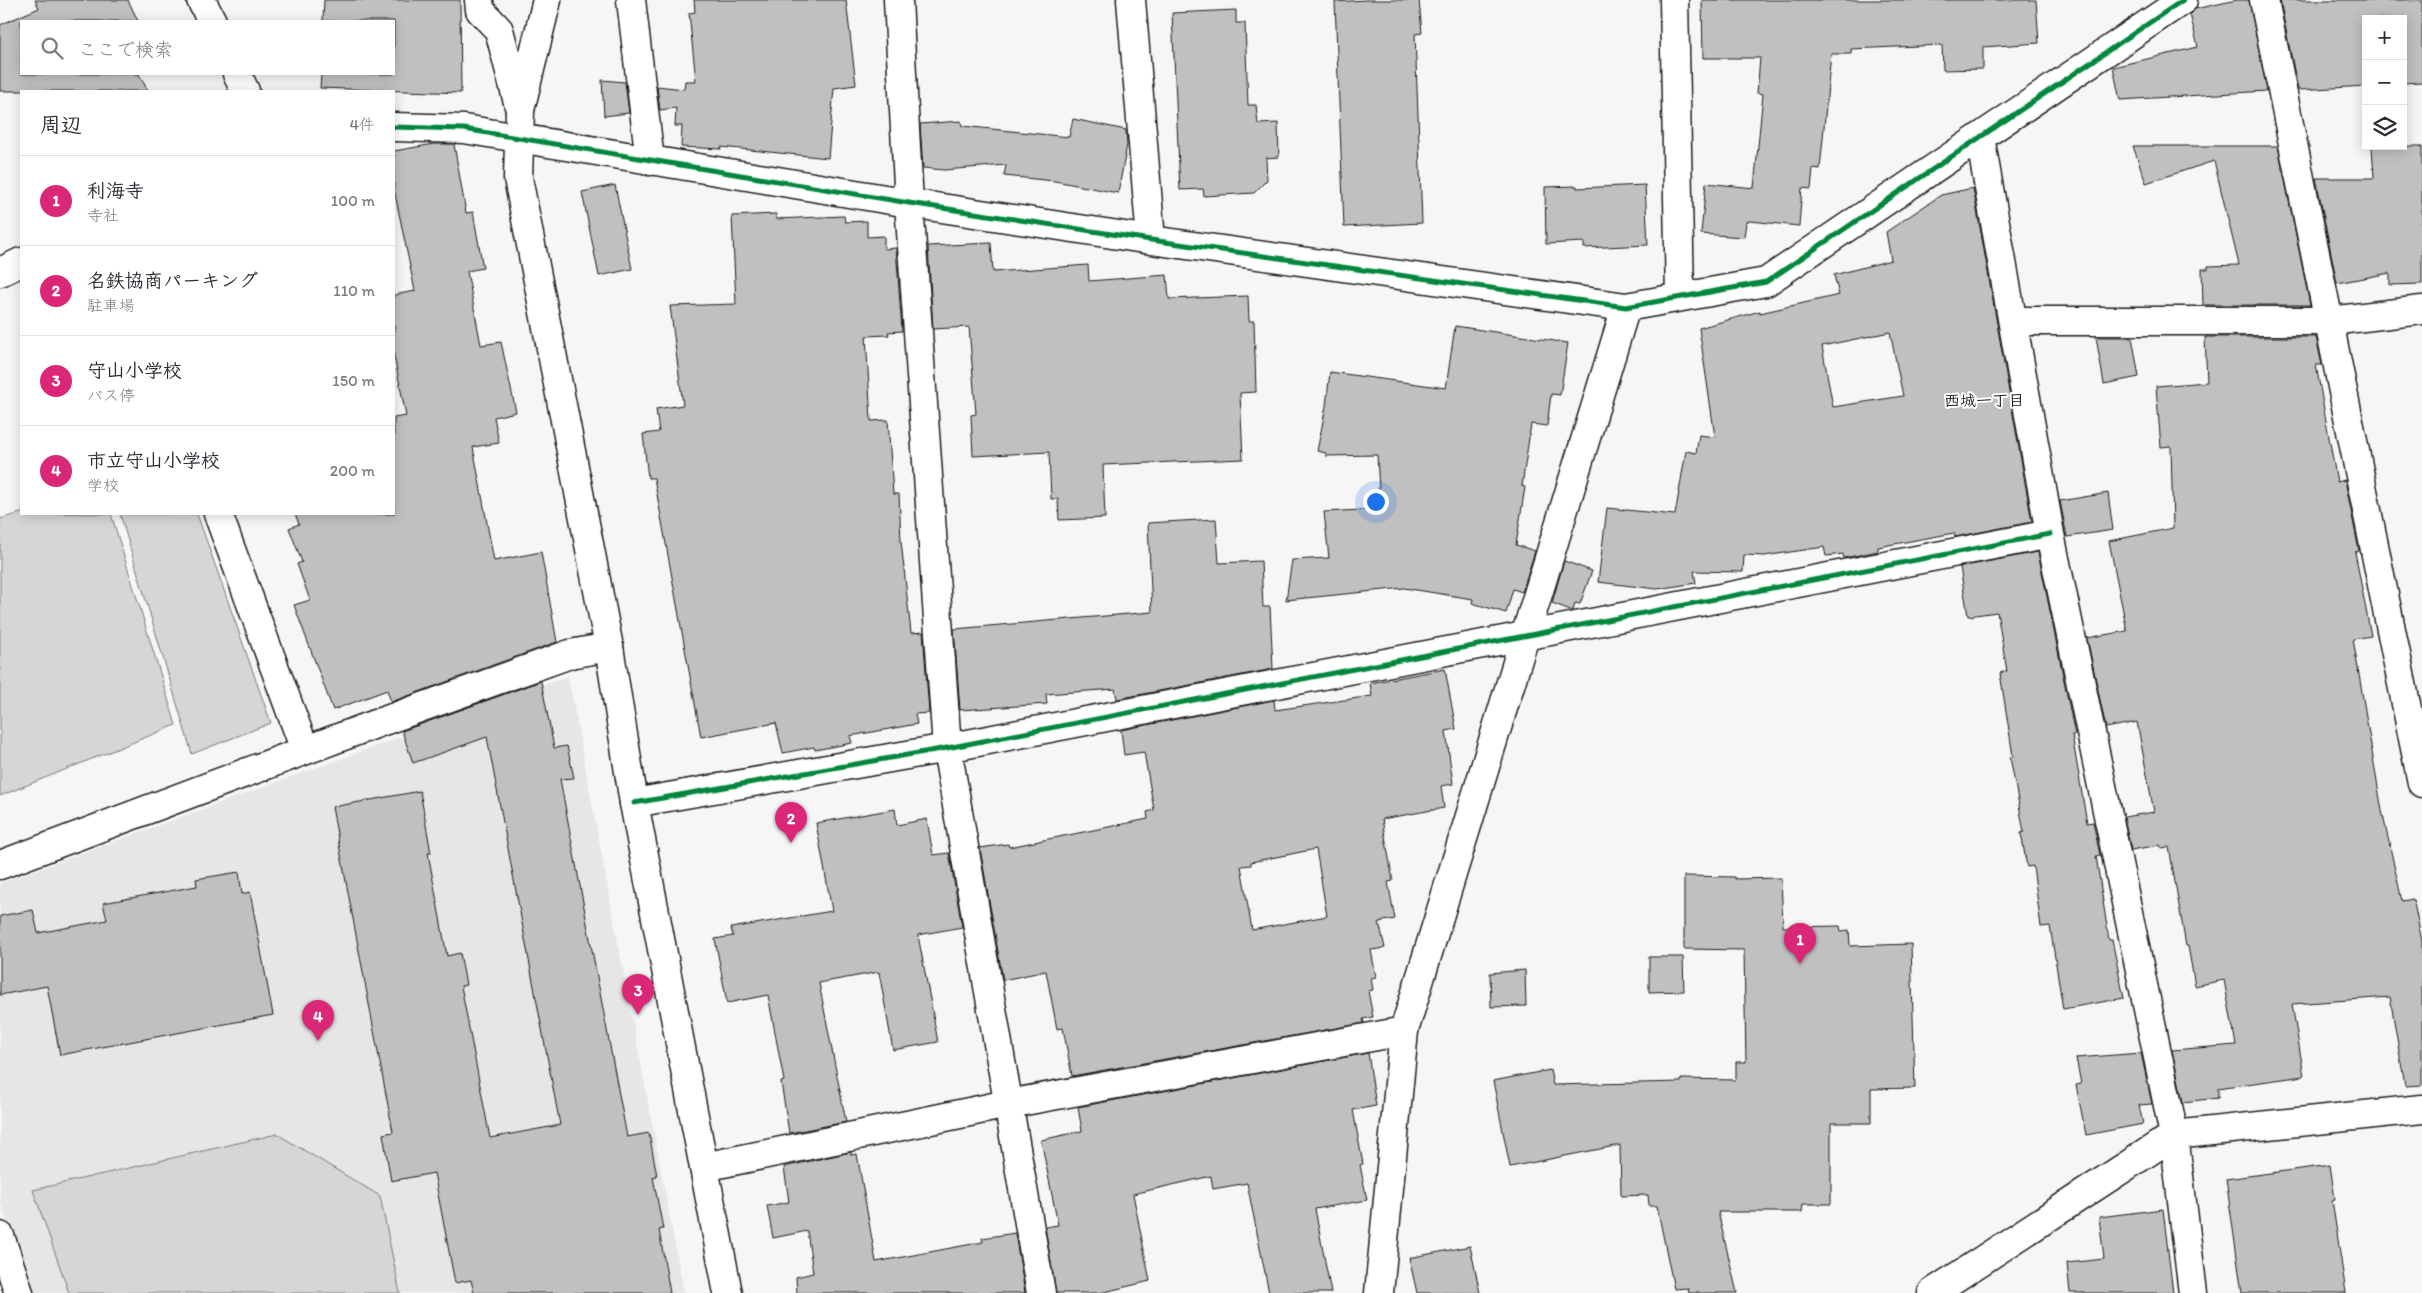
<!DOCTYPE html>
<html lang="ja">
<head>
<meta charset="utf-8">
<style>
  :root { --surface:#fff; --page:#f7f7f7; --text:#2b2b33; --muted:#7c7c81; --line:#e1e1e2; --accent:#db2777 }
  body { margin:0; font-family:Itim,"Klee One",sans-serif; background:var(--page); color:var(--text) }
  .controls { position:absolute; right:15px; top:15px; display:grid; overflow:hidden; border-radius:0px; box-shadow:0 2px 12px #0003 }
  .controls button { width:45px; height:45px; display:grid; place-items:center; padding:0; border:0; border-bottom:1px solid var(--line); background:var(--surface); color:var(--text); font:25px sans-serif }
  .you { position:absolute; left:1375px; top:501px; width:18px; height:18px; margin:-12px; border:4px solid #fff; border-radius:50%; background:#1a73e8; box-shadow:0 0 0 8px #1a73e833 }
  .badge { display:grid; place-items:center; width:32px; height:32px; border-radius:50%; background:var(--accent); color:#fff; font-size:16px; font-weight:700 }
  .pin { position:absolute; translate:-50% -41px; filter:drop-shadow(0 1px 2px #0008) }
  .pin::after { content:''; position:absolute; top:26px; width:18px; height:15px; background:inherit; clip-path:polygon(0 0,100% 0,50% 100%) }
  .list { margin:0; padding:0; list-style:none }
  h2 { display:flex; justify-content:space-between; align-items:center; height:65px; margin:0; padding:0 20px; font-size:21px }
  h2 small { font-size:16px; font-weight:400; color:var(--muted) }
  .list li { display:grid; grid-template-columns:32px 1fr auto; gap:15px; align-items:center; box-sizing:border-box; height:90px; padding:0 20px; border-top:1px solid var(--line) }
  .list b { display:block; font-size:19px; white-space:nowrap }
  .list p { margin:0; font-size:16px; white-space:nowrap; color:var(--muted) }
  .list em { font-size:16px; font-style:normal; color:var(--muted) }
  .icon { flex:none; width:28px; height:28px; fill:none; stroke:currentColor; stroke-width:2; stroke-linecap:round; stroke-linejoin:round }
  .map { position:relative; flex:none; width:2422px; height:1293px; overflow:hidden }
  .search { position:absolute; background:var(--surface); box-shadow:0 2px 12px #0003; left:20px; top:20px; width:375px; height:55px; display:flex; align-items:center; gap:12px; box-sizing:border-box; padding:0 18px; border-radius:0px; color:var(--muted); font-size:19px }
  .panel { position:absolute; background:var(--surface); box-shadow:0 2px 12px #0003; left:20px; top:90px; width:375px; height:425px; border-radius:0px }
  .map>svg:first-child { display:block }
  .built { fill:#e6e6e6 }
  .green { fill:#d6d6d6; stroke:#797979 }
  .building { fill:#c0c0c0; stroke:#1c1c1c; fill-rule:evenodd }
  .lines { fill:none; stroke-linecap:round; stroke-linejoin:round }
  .minor-casing { stroke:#1c1c1c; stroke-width:31 }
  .tertiary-casing { stroke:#1c1c1c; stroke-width:31 }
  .minor { stroke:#fff; stroke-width:28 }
  .tertiary { stroke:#fff; stroke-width:28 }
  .cycleway-casing { stroke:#fff; stroke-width:8 }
  .cycleway { stroke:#00873e; stroke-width:5 }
  .labels { text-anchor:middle; stroke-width:4; stroke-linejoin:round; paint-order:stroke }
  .neighbourhood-label { font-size:16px; font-weight:bold; fill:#1c1c1c; stroke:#fff }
</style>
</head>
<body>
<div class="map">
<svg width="2422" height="1293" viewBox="0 0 2422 1293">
  <rect width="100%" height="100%" fill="#f6f6f6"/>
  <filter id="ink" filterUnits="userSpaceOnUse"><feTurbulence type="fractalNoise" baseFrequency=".02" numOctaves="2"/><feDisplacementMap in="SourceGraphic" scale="10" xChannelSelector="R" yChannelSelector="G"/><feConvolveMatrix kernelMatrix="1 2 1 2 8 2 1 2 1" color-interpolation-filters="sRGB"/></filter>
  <g filter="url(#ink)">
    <path class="built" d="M568,676L684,1293H32L0,1200V883Z"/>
    <path class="green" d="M21,513L111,514L176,725L0,796V519Z
      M120,514H197L271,723L192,754Z
      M277,1134L380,1196L400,1293H69L33,1190Z"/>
    <path class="building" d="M35,0H128L138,21H21V74H139L148,91H0V25L39,8Z
      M324,0H460L461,93L320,88L321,74H394V21H323Z
      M694,0H846L856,85L834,88L828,158L721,147V149L681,147L682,126H675L676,108L660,110L657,86L684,89L685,81H696L689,13L695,12Z
      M1365,0H1419L1422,33L1415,34L1422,223L1344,227L1335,2Z
      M1702,0H2036L2039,43L1983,47V69L1943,70L1942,45L1851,49V54H1831L1820,169L1813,168L1811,189L1802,188L1799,226L1750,221L1746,222L1744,237L1701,234L1706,183L1754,188L1763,94L1757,93L1760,58H1703Z
      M2237,0H2249L2267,91L2120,100L2113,67L2198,47L2190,14L2195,9Z
      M2280,0H2422V82L2403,83V19H2366V86L2298,90Z
      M1236,10V23H1245L1248,105H1256L1258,124L1278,123L1279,157L1266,158L1267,180L1254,193L1204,196L1203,189L1180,190L1172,13Z
      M602,80L625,82L629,113L604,116Z
      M1073,119L1126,130L1127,145L1118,193L1055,181L1004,176L1006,165L944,170L923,168L920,124L961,121L962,126L1069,137Z
      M434,144H454L466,213L473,212L483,268L467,271L481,345L501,342L516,412L494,417L499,443L473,447L494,561L541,552L557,642L391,702L387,690L333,710L294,605L310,600L297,564L302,562L289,528L299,524L295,514H394V418L406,416L394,356V295L415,291L394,189V151Z
      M2133,146H2278L2310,305H2203L2202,269H2208V266L2239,265L2214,161L2146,183Z
      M2372,146H2422V284L2390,285V273L2337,283L2316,178H2374Z
      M615,185L632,269L599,276L582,192Z
      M1645,185L1648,245L1584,248V242L1546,244L1545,187L1577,186V188Z
      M1973,188L2032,522L1955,537L1954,533L1878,547V551L1844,558L1843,554L1826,556L1824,547L1764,556L1744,555L1743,572L1694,571L1696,583L1657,589L1598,582L1607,508L1675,515L1686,451L1696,453L1699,435L1715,437L1699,328L1760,311V313L1839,295L1834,275L1891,260L1886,232L1941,195ZM1890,332L1903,396L1833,407L1822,346Z
      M776,214V219L844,216L845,222L867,221V237L884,236V249L896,248L902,331L888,332L889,335L866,336L871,421L888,420L893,494H899L901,541L911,633L923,632L929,713L915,714L917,724L850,736L852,743L815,750L814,747L783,753L776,723L701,737L654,478H648L643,434L659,432L656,409L683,405L670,306L736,304L732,216Z
      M991,243L993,272L1088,265L1089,281L1167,275L1169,299L1248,296L1249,321H1254L1256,392L1240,393L1243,459L1103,465L1105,518L1059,520L1058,499H1051L1049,452L973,456L971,415L976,414L969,327L933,329L928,246Z
      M1455,326L1568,343L1560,395L1551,394L1547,426L1531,424L1522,486L1525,487L1516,545L1535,551L1522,592L1513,589L1506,613L1472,603L1473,599L1404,588L1286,600L1292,560L1329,558L1324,512L1380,509L1377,455L1326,456V453L1317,451L1326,406L1330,372L1446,388Z
      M2096,337H2132L2139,377L2104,384Z
      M2205,337H2316L2322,365H2316L2337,482L2345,480L2359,551L2355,552L2371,636L2353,639L2382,811L2402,901L2413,899L2422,941V1085L2405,1086L2390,997L2292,1004L2304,1076L2218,1088V1098L2183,1102L2172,1050L2236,1045L2224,980L2195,986L2188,946H2186L2169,847L2161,848L2160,845L2131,850L2124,817L2154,812L2137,722L2106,728L2087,638L2127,631L2109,541L2173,528L2171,446L2161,447L2156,386L2207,382Z
      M2108,493L2113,530L2067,537L2060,501Z
      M1216,519L1219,563L1261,561L1263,607H1270L1273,669L1117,699L1115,689L1046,694L1047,704L960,710L954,629L1152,612L1148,523Z
      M2038,552L2075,735H2072L2087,823L2093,822L2100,855L2096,856L2109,940H2112L2124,998L2063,1009L2050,926L2041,927L2033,866L2027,867L2021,833L2024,832L2010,757L2013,756L2000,673L2007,671L1997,612L1968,616L1960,567Z
      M1564,561L1592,571L1580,604L1575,603L1573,611L1552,603Z
      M1445,669L1456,729L1446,731L1453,784L1441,786L1444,808L1382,819L1393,881L1388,882L1395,919L1379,922L1385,948L1371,950L1376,977L1371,978L1373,990L1368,991L1373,1017L1363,1019L1364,1023L1072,1076L1063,1028L1057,1029L1046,971L1003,980L980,848L1008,844L1009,847L1148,819L1147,812L1154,810L1144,752L1124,755L1121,730L1274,700L1275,710L1372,696L1370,683ZM1316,849L1327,916L1252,930L1241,866L1251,865V862Z
      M541,681L554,748L567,746L574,778L560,779L627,1137L649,1133L657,1176L653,1177L663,1229L659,1230L670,1293H474L471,1280L455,1283L434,1173L391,1181L383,1134L393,1132L332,807L420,791L431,853H428L447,956L460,953L466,985L461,986L490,1138L560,1125L487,737L413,763L402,731Z
      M895,809L897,825L927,819L933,855L949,853L962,927L918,935L938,1042L893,1050L879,972L819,983L846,1122L789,1133L781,1082L784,1081L768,995L727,1003L715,939L733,936L731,928L832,911L816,823Z
      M239,872L242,894L250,892L273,1015L60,1055L47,986L0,995V916L33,910L38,933L107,920L103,903L197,886L196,879Z
      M1684,876L1735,877V879L1781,878L1783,927L1840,926L1841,931L1849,930L1850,946L1911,944L1915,1088L1871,1089V1123H1831V1204H1803L1802,1212H1718L1737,1293H1689L1688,1288L1674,1289L1657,1206H1649L1648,1195L1621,1196L1620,1145L1510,1167L1493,1081L1550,1070L1553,1085L1681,1082V1079L1736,1080V1062H1746L1744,950L1684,949Z
      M1649,957H1683L1684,991L1649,992Z
      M1525,970L1526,1006L1491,1007L1490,973Z
      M1368,1053L1376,1106L1353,1110L1363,1164L1360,1165L1367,1200L1315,1209L1331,1293H1269L1247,1183L1213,1189L1211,1176L1133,1194L1150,1281L1100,1293H1056L1045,1227L1058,1225L1041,1140L1082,1131L1078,1107Z
      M2141,1053L2152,1104L2139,1105L2143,1124L2086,1135L2076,1085L2081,1084L2076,1058Z
      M851,1152V1155L857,1154L876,1262L983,1242L982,1238L1015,1233L1025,1293H797L796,1277L813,1273L807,1231L773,1238L767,1206L789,1202L784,1167Z
      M2330,1165L2335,1199L2332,1200L2346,1293H2242L2226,1179Z
      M2163,1209L2173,1293H2070L2067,1263L2104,1259L2099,1217Z
      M1470,1246L1480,1293H1417L1409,1258Z"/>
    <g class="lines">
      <g class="minor-casing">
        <path id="minor" d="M201,0L212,21
          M479,0L480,10L499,30L520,110
          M631,0L650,161
          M898,0L909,203L947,748L1041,1293
          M1131,0L1151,240
          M1674,0L1680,297
          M2264,0L2422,783
          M237,74L245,91
          M394,127L464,129L909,203L1151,240L1626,307L1766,282L2183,0
          M1980,137L2050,534L2174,1135L2193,1293
          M0,272L21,262
          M2013,321H2330L2422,310
          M218,514L305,750
          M634,803L947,748L2050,534
          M0,865L378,723L570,654L609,647
          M704,1167L1008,1104L1404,1031
          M0,1236L19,1293
          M1379,1293L1404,1031L1626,307
          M1932,1293L2174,1135L2422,1109"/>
      </g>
      <g class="tertiary-casing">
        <path id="tertiary" d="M547,0L520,110L518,178L609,647L634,803L728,1293"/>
      </g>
      <use href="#minor" class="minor"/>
      <use href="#tertiary" class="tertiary"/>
      <g class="cycleway-casing">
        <path id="cycleway" d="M394,127L464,129L909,203L1151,240L1626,307L1766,282L2183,0
          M634,803L947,748L2050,534"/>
      </g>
      <use href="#cycleway" class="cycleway"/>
    </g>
  </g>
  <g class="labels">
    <g class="neighbourhood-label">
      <text x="1984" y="406">西城一丁目</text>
    </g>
  </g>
</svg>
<div class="controls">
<button>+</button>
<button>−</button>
<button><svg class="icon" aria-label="layers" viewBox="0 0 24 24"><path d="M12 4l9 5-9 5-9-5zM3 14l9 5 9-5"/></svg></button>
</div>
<div class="you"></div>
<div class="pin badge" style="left:1800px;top:964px">1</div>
<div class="pin badge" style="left:791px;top:843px">2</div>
<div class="pin badge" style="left:638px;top:1015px">3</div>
<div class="pin badge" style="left:318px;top:1041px">4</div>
<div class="search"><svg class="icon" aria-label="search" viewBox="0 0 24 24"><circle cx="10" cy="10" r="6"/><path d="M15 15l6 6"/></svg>ここで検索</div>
<section class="panel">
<h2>周辺<small>4件</small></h2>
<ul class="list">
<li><span class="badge">1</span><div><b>利海寺</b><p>寺社</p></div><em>100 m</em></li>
<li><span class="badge">2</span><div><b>名鉄協商パーキング</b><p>駐車場</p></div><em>110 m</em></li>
<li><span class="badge">3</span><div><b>守山小学校</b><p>バス停</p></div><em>150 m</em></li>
<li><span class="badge">4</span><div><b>市立守山小学校</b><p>学校</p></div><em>200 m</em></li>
</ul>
</section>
</div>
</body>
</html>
